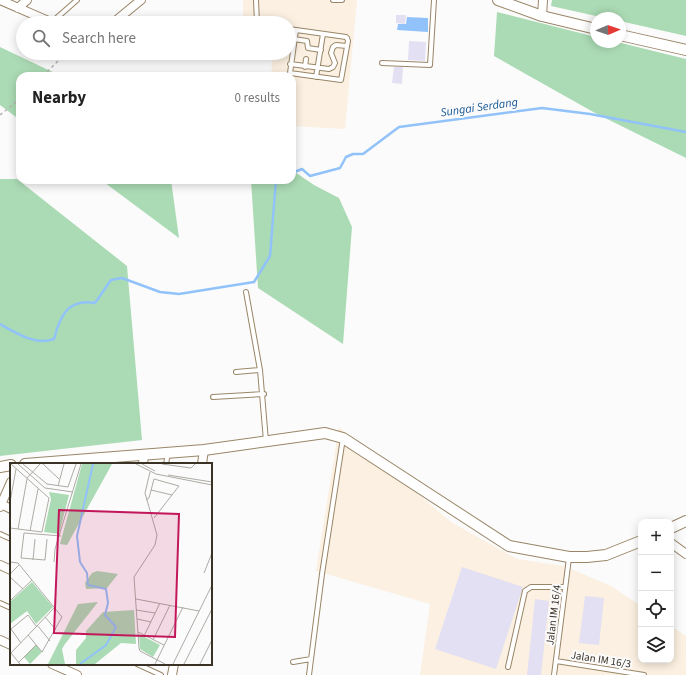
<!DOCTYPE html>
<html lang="en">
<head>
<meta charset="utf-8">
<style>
  :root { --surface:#fff; --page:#f2f2f2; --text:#222; --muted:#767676; --line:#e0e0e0 }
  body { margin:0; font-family:"Source Sans 3",sans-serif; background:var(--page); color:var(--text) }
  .controls { position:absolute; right:12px; bottom:12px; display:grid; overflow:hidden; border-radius:8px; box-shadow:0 2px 10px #0003 }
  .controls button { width:36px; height:36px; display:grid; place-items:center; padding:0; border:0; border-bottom:1px solid var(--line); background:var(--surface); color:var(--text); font:20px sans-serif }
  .compass { position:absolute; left:590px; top:12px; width:36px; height:36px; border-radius:50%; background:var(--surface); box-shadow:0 2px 10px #0003; rotate:88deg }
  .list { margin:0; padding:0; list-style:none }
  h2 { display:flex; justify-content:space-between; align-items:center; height:52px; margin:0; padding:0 16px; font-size:17px }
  h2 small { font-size:13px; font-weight:400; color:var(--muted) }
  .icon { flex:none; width:22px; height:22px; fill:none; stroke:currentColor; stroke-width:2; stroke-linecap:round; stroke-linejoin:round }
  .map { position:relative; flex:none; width:686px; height:675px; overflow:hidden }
  .search { position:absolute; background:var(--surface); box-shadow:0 2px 10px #0003; left:16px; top:16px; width:280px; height:44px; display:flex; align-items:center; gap:10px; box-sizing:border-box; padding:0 14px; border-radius:22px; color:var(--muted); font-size:15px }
  .panel { position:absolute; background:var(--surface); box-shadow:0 2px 10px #0003; left:16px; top:72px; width:280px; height:112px; border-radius:12px }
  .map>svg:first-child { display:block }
  .built { fill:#fbf0e1 }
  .green { fill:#abdbb4 }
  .water { fill:#91c2f9 }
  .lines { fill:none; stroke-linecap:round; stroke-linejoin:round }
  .stream { stroke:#91c2f9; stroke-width:2.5 }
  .building { fill:#e2e0f2 }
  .service-casing { stroke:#998668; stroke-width:6 }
  .minor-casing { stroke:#998668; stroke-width:10 }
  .tertiary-casing { stroke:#998668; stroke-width:12 }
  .path { stroke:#b8b5b1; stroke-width:1.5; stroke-dasharray:3 3; stroke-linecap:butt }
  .service { stroke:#fff; stroke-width:4 }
  .minor { stroke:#fff; stroke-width:8 }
  .tertiary { stroke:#fff; stroke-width:10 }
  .labels { text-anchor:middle; stroke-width:4; stroke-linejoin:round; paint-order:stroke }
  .street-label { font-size:11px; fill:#3a3225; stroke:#fbfbfb }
  .water-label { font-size:12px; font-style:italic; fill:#145593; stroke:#fbfbfb }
  .inset-river { fill:none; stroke:#91c2f9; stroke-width:2 }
  .inset-road { fill:none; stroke:#aeaba5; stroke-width:1 }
  .view { fill:#c2185b; fill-opacity:0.15; stroke:#c2185b; stroke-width:2 }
  .inset-edge { fill:none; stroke:#3a3225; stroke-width:2 }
</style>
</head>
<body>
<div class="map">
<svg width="686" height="675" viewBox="0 0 686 675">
  <rect width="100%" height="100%" fill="#fbfbfb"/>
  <path class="built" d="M243,0H357L345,129L292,126V76H271L273,53H289V23H243Z
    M339,427L451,522L517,559L564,566L611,586L641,606V660H671V626L686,636V675H420L430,604L316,571Z"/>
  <path class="green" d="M552,0H686V36L620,21V18H605L551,6Z
    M497,12L596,37V42H617L686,59V158L595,113L494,56Z
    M0,47L61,76H20V120L0,105Z
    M292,170L314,185L339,198L352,227L343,344L258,288L251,180H292Z
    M0,179H17L127,266L142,440L0,456Z
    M101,180H171L179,238Z"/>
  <path class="water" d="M407,17L428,18V32L397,30L398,24H406Z"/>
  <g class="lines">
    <path class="stream" d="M292,173L302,169L310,176L340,168L346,157L353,154H363L399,127L542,108L590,114L686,132
      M0,324C16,333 36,346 54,339C60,316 68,298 95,303L111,280L122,278L160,292L179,294L254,282L270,256L276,180"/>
  </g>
  <path class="building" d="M396,15H406L405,24L396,23Z
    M409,41L426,42L425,61L408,60Z
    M394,67H403L402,84L392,83Z
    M462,567L523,587L496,669L435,649Z
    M585,596L604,598L599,645L579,643Z
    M535,599L549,601L541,675H527Z"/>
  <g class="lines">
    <g class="service-casing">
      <path id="service" d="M256,0L257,23
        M333,0H342
        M52,22L77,0
        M289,29L346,37L347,38L348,41L341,80L290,73L296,30
        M294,39L307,41L308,48L321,50
        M382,63L430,65L434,0
        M290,64L329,69L333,67L335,63L331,53L333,47L336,45L347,46
        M305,67L306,59
        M316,77L323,34
        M246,292L260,370L266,441
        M236,372L260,370
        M213,397L264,394
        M166,464L168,453
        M0,534L11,539
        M0,603L11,608
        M556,661L644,675
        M293,662L311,659
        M137,664L161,675
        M508,667L525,591L531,587H565
        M309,675L322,574L343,438
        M554,675L569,558"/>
    </g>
    <g class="minor-casing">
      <path id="minor" d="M0,0L53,23
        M18,8L27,0
        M542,16L543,0
        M113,23L141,0
        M143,464L144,454
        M202,464L204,450
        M1,504L11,509
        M0,507L11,482
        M671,543L686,554
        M0,565L11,570
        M0,640L11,645
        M52,664L77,675
        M172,675L174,664"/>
    </g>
    <g class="tertiary-casing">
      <path id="tertiary" d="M498,0L542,16L596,29
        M620,35L686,50
        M25,464L204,450L325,433L343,438L509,546L569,557H587L606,555L641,541
        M0,467L11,465
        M671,528L686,521"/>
    </g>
    <path class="path" d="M43,76L59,60L70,53
      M0,115L20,99"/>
    <use href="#service" class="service"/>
    <use href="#minor" class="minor"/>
    <use href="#tertiary" class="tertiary"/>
  </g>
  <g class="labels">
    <g class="street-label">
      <text transform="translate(553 615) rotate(-83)" y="4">Jalan IM 16/4</text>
      <text transform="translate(601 659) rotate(9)" y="4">Jalan IM 16/3</text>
    </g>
    <g class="water-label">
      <text transform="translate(479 107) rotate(-8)" y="4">Sungai Serdang</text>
    </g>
  </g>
  <g transform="translate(10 463)">
    <rect width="202" height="202" fill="#fbfbfb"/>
    <path d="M72,1H102L57,82L50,81ZM39,29L59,32L49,71L34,69L41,36ZM87,108L108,111L97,125L76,126L75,120L82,110ZM22,119L43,144L26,161L17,148L0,161V139ZM88,139L55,181L52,186L55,201H38L68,141ZM124,147L126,181L111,180L85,201H66V187L76,175V168L93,149ZM129,171L150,182L143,194L130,186ZM26,182L32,189L20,201L14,194Z" fill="#abdbb4"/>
    <path class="inset-river" d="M70,201L96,182L106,164L95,152L98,140L96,126L78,122L77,110L70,99L67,73L83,1"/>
    <path class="inset-road" d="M8,1L35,25L63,29M13,1L37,21L58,24L66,1M33,1L49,16M126,1L146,11L202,22M132,1L145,8M152,1L181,5L185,1M140,9L135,30L147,72L145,82L124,114L129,185L130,188L155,201M158,12L202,19M17,15L30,1M48,23L54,1M141,27L162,32M136,37L139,35L144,16L169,23L144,55M0,39L6,6M0,65L32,69L39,35L1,1M8,66L17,16M20,68L28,26M37,76L35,97L11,95L14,70L51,73M23,97L25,76M0,99L8,100L52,154L32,189L18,172M44,99L45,86L71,1M194,110L202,90M0,111L9,102M0,114L13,126M126,136L189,148M0,138L22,117M126,147L145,150M35,154L46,167M127,156L141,159M27,162L40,178M128,169L154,182M134,173L150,140M143,177L160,142M11,180L1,166L18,152L26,163M8,200L26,182M10,201L1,190L45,144M145,201L173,144M163,201L202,122M174,201L202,146M190,201L202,177"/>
    <path class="view" d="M49,47L169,51L165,174L44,170Z"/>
    <rect width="202" height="202" class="inset-edge"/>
  </g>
</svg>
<div class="controls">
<button>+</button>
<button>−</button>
<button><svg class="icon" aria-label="locate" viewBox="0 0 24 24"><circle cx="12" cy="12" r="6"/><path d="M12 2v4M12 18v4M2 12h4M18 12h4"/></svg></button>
<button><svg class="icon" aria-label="layers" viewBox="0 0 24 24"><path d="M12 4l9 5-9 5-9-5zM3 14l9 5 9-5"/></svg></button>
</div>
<svg class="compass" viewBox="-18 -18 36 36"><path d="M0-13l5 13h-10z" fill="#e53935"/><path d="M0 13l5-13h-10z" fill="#767676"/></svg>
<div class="search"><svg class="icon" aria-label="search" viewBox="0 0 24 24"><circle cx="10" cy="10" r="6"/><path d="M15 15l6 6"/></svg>Search here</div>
<section class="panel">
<h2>Nearby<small>0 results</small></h2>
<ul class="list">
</ul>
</section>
</div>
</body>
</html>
